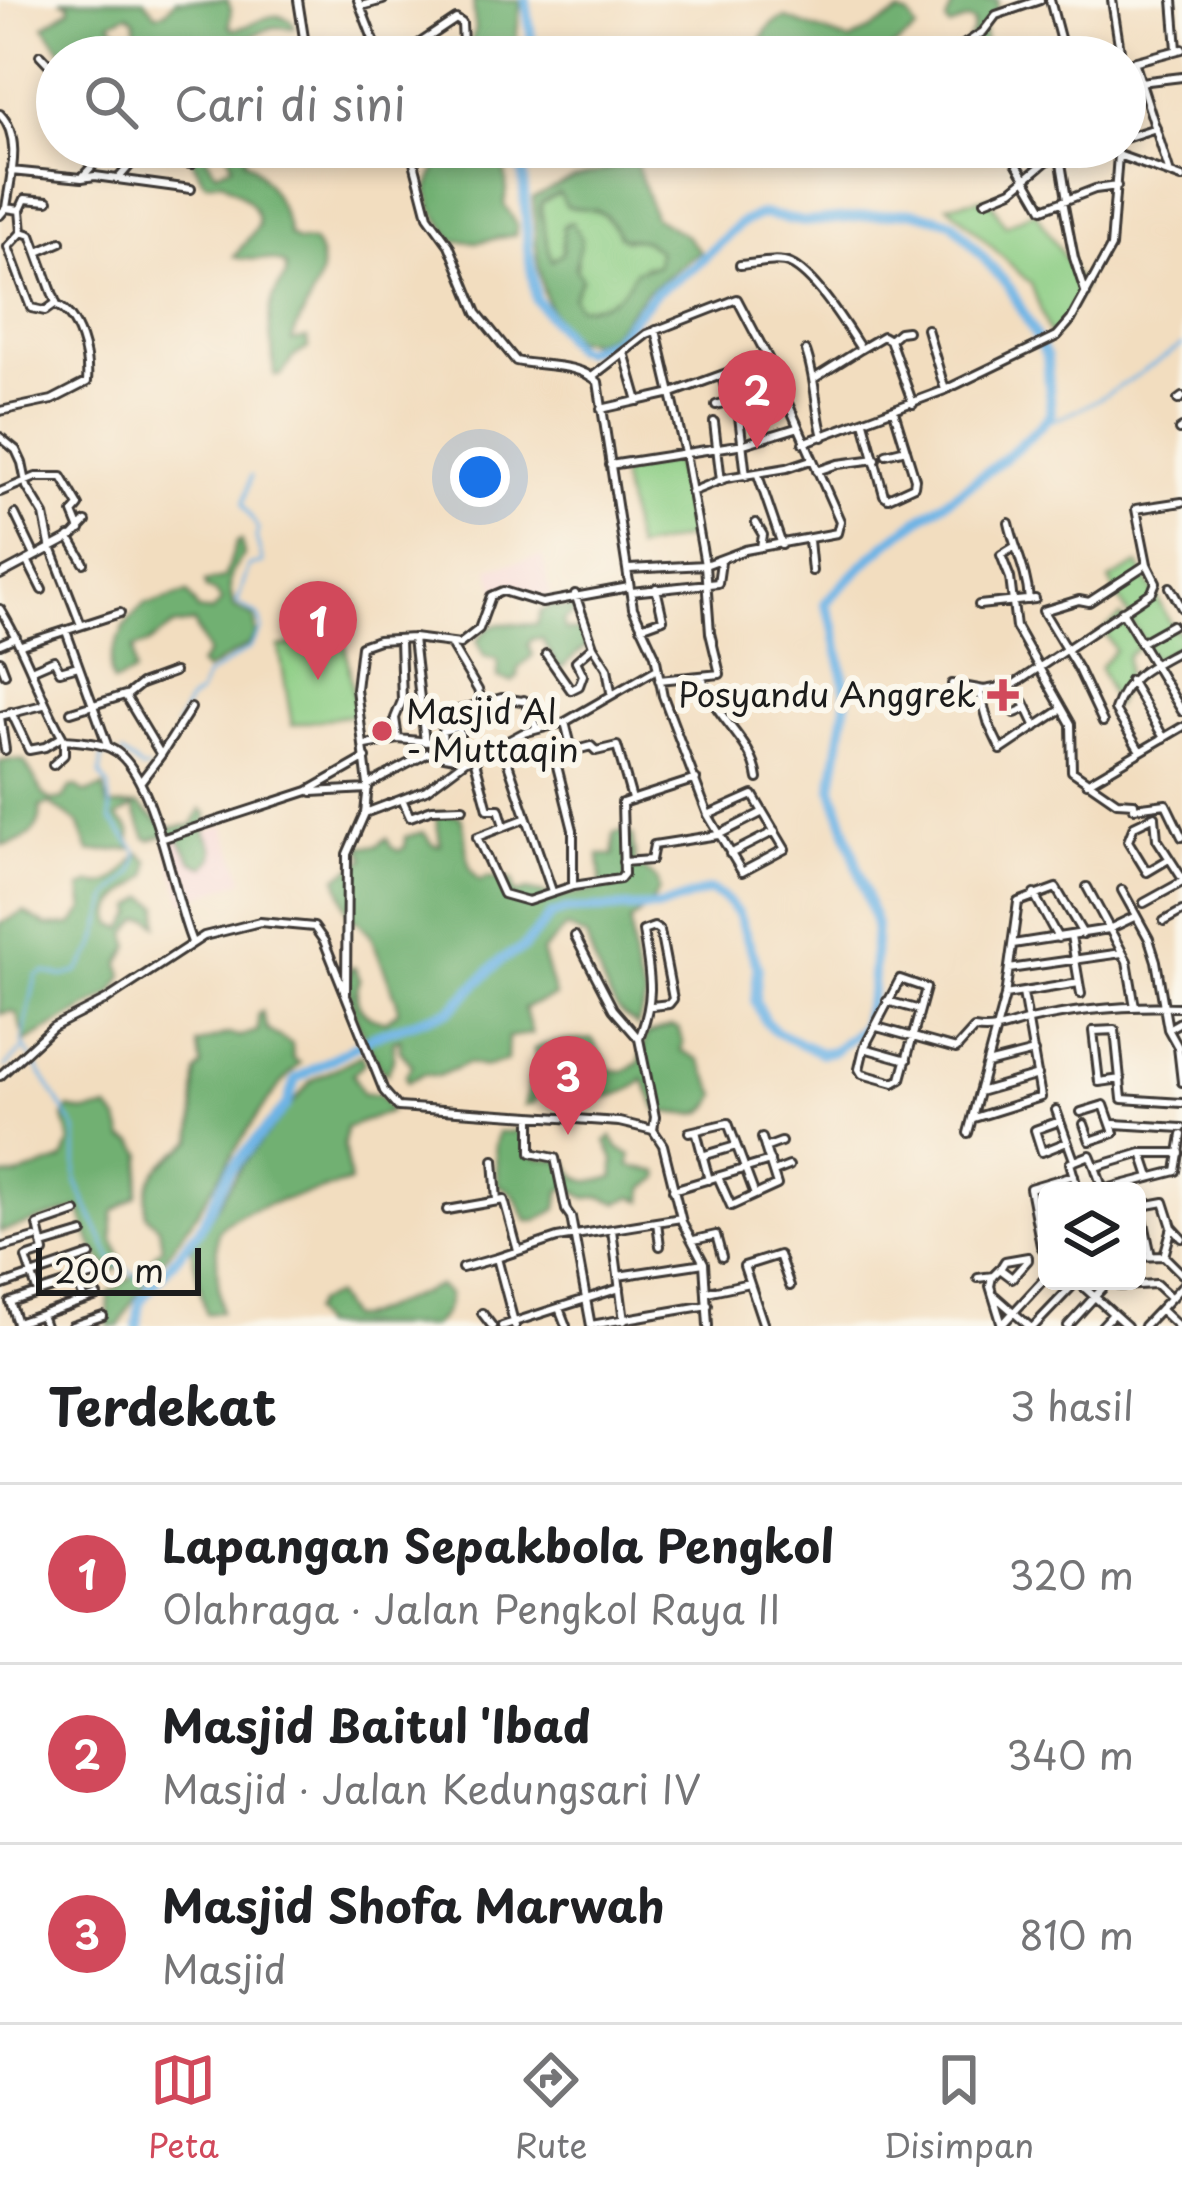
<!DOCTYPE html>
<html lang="id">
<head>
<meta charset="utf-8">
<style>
  :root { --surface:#fff; --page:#f6f6f6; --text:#202124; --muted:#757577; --line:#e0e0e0; --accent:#d1495b }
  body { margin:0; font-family:"Playpen Sans",sans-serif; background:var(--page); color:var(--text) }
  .controls { position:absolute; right:36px; bottom:36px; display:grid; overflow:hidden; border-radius:18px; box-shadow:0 6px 18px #0003 }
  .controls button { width:108px; height:108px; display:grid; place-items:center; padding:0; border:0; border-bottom:3px solid var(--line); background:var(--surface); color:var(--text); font:60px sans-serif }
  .scale { position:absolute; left:36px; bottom:30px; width:165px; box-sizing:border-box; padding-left:12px; border:6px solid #1c1c1c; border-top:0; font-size:33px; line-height:42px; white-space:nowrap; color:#1c1c1c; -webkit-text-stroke:9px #fbf7ec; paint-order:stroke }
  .you { position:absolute; left:480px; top:477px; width:42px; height:42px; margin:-30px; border:9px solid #fff; border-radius:50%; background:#1a73e8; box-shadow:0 0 0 18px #1a73e833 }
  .badge { display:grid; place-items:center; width:78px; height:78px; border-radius:50%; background:var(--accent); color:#fff; font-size:39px; font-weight:700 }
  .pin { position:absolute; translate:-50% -99px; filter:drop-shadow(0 3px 6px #0008) }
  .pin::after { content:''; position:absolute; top:63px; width:42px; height:36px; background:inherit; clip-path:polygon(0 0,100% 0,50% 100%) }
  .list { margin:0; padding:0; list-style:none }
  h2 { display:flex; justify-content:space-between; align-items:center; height:156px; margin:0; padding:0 48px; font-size:51px }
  h2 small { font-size:39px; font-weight:400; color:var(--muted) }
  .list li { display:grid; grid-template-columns:78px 1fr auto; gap:36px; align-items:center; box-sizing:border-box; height:180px; padding:0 48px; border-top:3px solid var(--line) }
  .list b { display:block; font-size:45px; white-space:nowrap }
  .list p { margin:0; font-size:39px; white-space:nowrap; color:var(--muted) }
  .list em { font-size:39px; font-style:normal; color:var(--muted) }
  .icon { flex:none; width:66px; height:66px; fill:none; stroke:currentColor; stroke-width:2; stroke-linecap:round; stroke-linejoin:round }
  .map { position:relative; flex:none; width:1182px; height:1326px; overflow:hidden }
  .search { position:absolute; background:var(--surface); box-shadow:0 6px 18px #0003; left:36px; right:36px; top:36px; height:132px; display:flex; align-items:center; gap:30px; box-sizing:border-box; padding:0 42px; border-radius:66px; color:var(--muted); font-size:45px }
  .sheet { height:696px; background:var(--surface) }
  nav { display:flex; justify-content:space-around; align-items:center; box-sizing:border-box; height:168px; border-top:3px solid var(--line); background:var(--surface); font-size:33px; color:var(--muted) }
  nav a { display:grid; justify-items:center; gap:6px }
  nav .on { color:var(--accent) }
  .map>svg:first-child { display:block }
  .built { fill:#f7d0d0 }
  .green { fill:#8ccd84; stroke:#547450; stroke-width:3 }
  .forest { fill:#71b072; stroke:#466647; stroke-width:3; fill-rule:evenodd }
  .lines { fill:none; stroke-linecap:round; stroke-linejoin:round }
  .stream { stroke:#6eb4e5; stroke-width:3 }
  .river { stroke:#6eb4e5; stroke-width:10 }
  .street-casing { stroke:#3c3934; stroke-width:12 }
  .street { stroke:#fff; stroke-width:6 }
  .poi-dot { fill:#d1495b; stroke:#fbf7ec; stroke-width:4.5 }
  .labels { text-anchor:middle; stroke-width:12; stroke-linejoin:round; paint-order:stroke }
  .poi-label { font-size:33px; fill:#1c1c1c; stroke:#fbf7ec; text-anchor:end }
</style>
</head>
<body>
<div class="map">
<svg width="1182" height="1326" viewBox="0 0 1182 1326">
  <rect width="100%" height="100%" fill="#fbf7ec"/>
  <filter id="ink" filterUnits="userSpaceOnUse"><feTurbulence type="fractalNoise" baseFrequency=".00833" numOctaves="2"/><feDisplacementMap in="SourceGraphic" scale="24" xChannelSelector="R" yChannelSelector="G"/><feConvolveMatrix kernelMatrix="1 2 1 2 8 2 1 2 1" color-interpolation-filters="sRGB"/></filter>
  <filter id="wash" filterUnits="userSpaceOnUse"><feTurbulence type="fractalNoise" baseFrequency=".004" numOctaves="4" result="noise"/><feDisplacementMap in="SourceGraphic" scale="48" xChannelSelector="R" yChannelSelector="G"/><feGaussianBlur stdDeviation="2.7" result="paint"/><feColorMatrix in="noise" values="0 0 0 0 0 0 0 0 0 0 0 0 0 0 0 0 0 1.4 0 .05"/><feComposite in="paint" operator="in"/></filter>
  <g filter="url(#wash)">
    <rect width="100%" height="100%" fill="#f2ddbf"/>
    <path class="built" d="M542,556L551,598L539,600L511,589H496L489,568Z
      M224,825L244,880L183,902L165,844Z"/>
    <path class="green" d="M560,193L572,208C602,206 607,218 625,240L641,239L658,250V265L644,266C628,290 609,310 577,306L573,297L580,282L575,272L578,263L567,223L563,227V252L552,261L546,248L541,203Z
      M989,197L1005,226L1035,211L1083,287L1057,332L1050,335L1031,284L948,205Z
      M675,460L691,537L636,549L620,472Z
      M1138,564L1175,631L1182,629V644L1153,660L1109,580Z
      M1121,616L1139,647L1127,656V676L1115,706L1100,667L1115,650L1103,630Z
      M344,636L356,714L292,725L279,647Z"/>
    <path class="forest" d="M60,0H144L156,14L165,12L176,0H227L231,9L229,26L233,29C255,29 273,3 294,24V28L273,27L246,38L221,57H181L160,38L136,55L130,48L136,40L135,20L128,14L110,22L117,30L116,40L99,57H66L44,26L70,9L69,3Z
      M473,0H521L514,57H468L475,28Z
      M955,0H998L997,11L983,25L986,49L965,57L961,52L973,32L974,22L967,20L950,27L946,21Z
      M900,13L909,16L917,30L880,57H769L758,51C763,34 767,23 786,18L850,41Z
      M185,147H200L216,172L232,165L226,147H245V160C265,173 287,212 289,235L297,241L313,242C338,272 300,309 292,341L307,338L308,348L292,358L282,375L275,376C272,366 274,358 272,347C267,319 268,298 286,276V266C270,254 247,263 234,257L258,226C259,203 239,194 222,181L207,183L203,180Z
      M452,147H493C506,167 509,181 504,204L517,225L515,235L478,242L454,241L432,209L428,189L439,160Z
      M636,162L654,217L688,237L700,252L646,292L610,335L595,341L574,340C533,307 537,246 533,198L572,179ZM559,193L566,206C598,213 603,203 620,237L646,241L658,250V265L635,271C625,294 605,310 577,306L573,297L582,278L575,267L582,240L572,222L563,227V252L552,261L540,212L541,202Z
      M241,540L244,555C228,574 227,583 234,607L255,618L256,636L247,646L205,671L199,665L208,653L194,623L173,626L148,644L133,649L134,673L113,683C103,658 125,620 145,604C159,605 173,594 188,593L198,610L212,612L222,601L215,592L206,589L205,582L224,578L237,542Z
      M554,605L563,609L574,606L575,613L563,620L565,630L581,631L587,646L560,669L542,639H532L528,645L533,655L518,669V677L512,682L498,678V660L484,656L477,641C494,615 512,627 537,624L541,611Z
      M10,760L24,761L44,795L52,801L63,799L70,788L77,787L86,793L104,787L108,806L139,805L167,828L193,825L201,809L207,814L205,832L214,849L213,859L205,867L192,861L179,839L166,835L150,840L146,838L133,807L117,817L130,830L131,849L89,852L78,823L50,804L40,807C44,830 23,844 1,845L0,762Z
      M435,813L460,816C470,837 460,863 480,881L486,877L512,880L515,894L527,890L558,897L597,890L601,880L599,855H614V834L621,831L632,835L636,864L656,879L659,890L650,905L630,922C633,947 632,973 646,998L637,1026C634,1021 628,1019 623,1015C609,1005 591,953 586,937L566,927L542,952L555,996L524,1008L532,1034L508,1037L507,1061L484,1067L468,1063L438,1076L423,1074L407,1082L405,1076L412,1065L400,1051V1039L394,1041L393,1060L387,1074L381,1069C364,1037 344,1005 350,967L355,968L360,979C351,1001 362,1019 386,1021L398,1011L397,1001L370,934L357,920L350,919L337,877L365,859L361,846H377L387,838L391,847L399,851L405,847V837L423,832L434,845H441Z
      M139,853L149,861L148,875C134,889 104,902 114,925L124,929L134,914L133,907L146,897L159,906L158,925L150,918L140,919L127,933L130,946L120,963L123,976L112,994L25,1042L17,1014L11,1011L0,1014V924L24,912L47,926L72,925L84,910L81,888L91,883C115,890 125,870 139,853Z
      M262,1012L267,1030L292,1044L293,1059L300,1063C252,1112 222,1177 183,1233C160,1265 135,1290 120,1326H108L109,1293L137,1273L162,1247L159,1227L146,1215C142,1171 165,1164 193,1140L196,1073L202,1066L197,1044L228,1034L238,1037L258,1031V1014Z
      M670,1026L678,1028L683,1043L681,1050L700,1060L717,1094C708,1124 680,1112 658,1111L643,1079C635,1092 608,1099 591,1096L586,1073L580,1071L547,1078L533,1103L524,1106L530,1079L539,1073L534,1049C551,1040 574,1042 592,1039L611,1070L623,1071L639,1063L647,1034Z
      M362,1055L364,1063L353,1074L363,1094H379L391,1111L346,1128L344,1145L350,1182C320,1193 234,1206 219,1230C213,1239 220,1298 221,1312L206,1314L191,1248L243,1163L311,1081Z
      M69,1108L84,1112L109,1109L119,1121L124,1139L134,1142L143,1154L137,1196L113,1212V1239L123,1264L115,1271C93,1261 87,1230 79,1208L0,1232V1176H17L63,1160L70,1142L64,1117Z
      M524,1125L528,1153L537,1158L567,1161C577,1185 590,1184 614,1177V1160L606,1141L611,1136L619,1149L631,1155L630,1166L659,1172L660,1178L644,1188L643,1201L633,1197L617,1203L601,1197L586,1198L567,1187L560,1191L557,1209L537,1221H527C519,1205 516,1191 498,1185L495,1145L498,1133L517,1131Z
      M438,1286L449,1295C448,1310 443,1318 431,1326H320L311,1312L316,1303L334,1295L349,1318H360Z"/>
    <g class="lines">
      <path class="stream" d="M1044,421C1071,422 1156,363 1182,345
        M176,726L189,701L199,694L206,677L250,648L262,629L259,616L237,604L249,566L263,563L256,538L258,529L243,504L251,476
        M113,752L102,757L100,775L109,787L111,820L136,850L137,860L133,873L109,897L95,947L78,972L63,976L44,972L36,976L22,1043L76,1130V1182L112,1260L152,1285
        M122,753L141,769H148
        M6,1067L24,1048"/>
      <path class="river" d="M526,0L534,57
        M137,1326L140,1301L199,1230L229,1171L286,1106L296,1079L373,1036L450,1010L502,959L523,948L551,915L566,910L660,907L709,890L724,898L738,914L758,968L755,1001L765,1021L776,1032L821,1053L834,1051L863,1027L872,989L876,925L832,787L847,697L834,626L825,603C849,579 874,552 902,532C953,495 1009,462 1051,414L1047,357L1010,288L952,222L913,212L804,222L762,214L741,223L693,268L657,291L612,340L583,351L573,348L536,299L528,249L521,147"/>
    </g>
  </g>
  <g filter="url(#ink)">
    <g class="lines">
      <g class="street-casing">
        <path id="street" d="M298,0L307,57
          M358,0L380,57
          M1050,0L1065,57
          M1112,0L1121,57
          M1173,0L1177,49
          M361,6L383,0
          M40,55L57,73
          M399,57L456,19L462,23L463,45
          M956,57L957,49L983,32L996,15L1040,0
          M1023,57L1062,44
          M1125,64L1182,49
          M1135,64L1169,170
          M1140,82L1182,77
          M0,114C23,138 10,178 6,208L0,215
          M1125,138L1156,128
          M410,147L428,216L449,245L477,313L516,361C542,367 577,362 598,382L633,608L655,655L663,696L708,815L742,872L785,849L763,812
          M1007,147L1043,209L1095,189L1117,186
          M1114,147L1118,155L1182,178
          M11,171L82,178L95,176L191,189
          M84,175L110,147
          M118,179L137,157L192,164
          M1067,199L1059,151L1070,147
          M985,201L1012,190L1059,151
          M1063,201L1074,258L1086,294
          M6,208L20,210L22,232L31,235L56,303L45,311L31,308L8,247L22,232
          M20,210L25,199L48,201
          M38,252L61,242
          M740,265C755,264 777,258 790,264C815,275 846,326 861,349L815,378
          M927,329L945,390
          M656,330L685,453L705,565L710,633L720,674L659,680
          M890,340L899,332L907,331
          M861,349L883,336L890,340L913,404
          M806,351C816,379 815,407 823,437
          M624,352L638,401
          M593,376L647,334L737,299L768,358L840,521L837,533L745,550L705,565L629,569
          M722,376L728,400
          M1178,400L1182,397
          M716,405L737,399L746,476
          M601,409L672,393L768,358
          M0,411L52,400L87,382C89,357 80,316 56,305
          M714,422L721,481
          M864,422L884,495L888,498L914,486L915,479L894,411
          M1179,430L1182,428
          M0,437L16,450L22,463L27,487L44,515L50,545L81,625
          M803,443L945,390L1057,336L1071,320L1111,247L1118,155
          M886,454L906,449
          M610,465L744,444L796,428
          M817,471L838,464L876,459
          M758,475L782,545
          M0,492L36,477H62L79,506L73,513L80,530
          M691,492L726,478L787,468L811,460
          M15,514L35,556
          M756,523L763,535L761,547
          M1009,523C1015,550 1027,571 1029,600
          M69,537L84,563
          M809,540L812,571
          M1014,547L1001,555L1010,578L1016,627L1071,724L1072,771L1117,802L1134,803V808L1166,804L1182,837
          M28,562L42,590
          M0,575L73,536L86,522
          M1170,587L1182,608
          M631,592L718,583L721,562
          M979,605L1035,599
          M0,609C26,650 39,697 64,740C78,741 97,742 110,748C155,768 172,895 192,942
          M1122,611L1182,711
          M641,627L663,619L656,588
          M66,631L108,747
          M413,638L425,742
          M1140,643L1172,625
          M0,644L16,637
          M21,645L120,613
          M451,645L478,690L487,720
          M593,646L607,668L611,692
          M546,654L571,690L579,686L583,675L576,661L593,646L575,594
          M0,661L5,674
          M31,670L54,660L60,671L78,666
          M702,676C711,716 753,739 758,779
          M1130,680L1164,738
          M952,684L984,690L1013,685L1152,592L1156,582L1147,564L1136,509L1182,502
          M979,689L989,725L1001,750L1062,709
          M126,696L141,684L174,672
          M524,700L537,729
          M1024,702L1036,727
          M11,712L29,750L45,747L62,737
          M71,712L125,695L161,755L141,781
          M1015,713L1027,708
          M0,716L43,705
          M0,717L5,750
          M565,722L571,746
          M1103,722L1078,669L1043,611L1079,600L1089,602L1147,564
          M398,739L395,718L402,701L400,640
          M443,743L442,731L458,727
          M366,745L398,739L452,744
          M502,746L552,891
          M1140,751L1115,710C1126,675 1152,666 1182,649
          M161,755L191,708
          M451,757L452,739L460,735L455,711L502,698L536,703
          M474,758L488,809H499L504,826
          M53,765L64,755V740
          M1087,783L1182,727
          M368,785L428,753L466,760L480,756L523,733L565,722L657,669
          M312,792L368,789
          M402,799L410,817L432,809L463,808
          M365,813L426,790L466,760
          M1155,816L1134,826L1128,841L1147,872L1169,859
          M1155,817L1157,839L1182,878
          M524,819L477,837L503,894L528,901L573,886V830L553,750L571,746L573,751L591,746L596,751L617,746L632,799
          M161,839L308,791L366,758
          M730,854L775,831
          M623,862L651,860L654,845L718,835L763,812L753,795L708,815
          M573,886L620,879L624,874L622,803L696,779
          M1087,887L1127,961L1135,1007
          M1122,890L1149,939L1156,961L1168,1029L1178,1047L1182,1082
          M1034,894L1058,938
          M1144,903L1182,882
          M1164,921L1182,911
          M575,936L613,1009L639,1039L655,1117L653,1130
          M1071,936L1081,994
          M1013,944L1109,929L1136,916
          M1009,969L1122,953
          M900,979L926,988L901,1079L894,1083L862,1074L859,1069L864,1048Z
          M346,993L347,854L365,813L368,785L356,689L361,646L378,640L413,638L460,644L479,629L491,596L503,591L542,603L629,587
          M1005,995L1079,983
          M887,1001L920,1010
          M877,1027L956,1049L974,1029C996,1033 1009,1025 1030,1020C1079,1009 1132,1005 1182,1007
          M1168,1029L1182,1021
          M639,1039C656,995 650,976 643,931L654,927L660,931L673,999L669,1004L652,1006
          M864,1048L907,1060
          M987,1064L1034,1052
          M0,1076L53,1027L106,1000L204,936L260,922L314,927L324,941L384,1091L398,1107L619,1122L653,1130L663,1145L682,1222L704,1263L708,1326
          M1121,1079L1099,1082L1093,1031L1115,1030L1122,1099L1182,1103
          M979,1092L1038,1075
          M1056,1110L1074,1160
          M1081,1112L1104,1105L1114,1133L1090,1141L1084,1124
          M531,1117V1153L555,1158L566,1210L571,1217L591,1326
          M974,1118L1041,1097L1023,993
          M1060,1121L1035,1130L1042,1152L1067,1142
          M1114,1124L1182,1128
          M696,1131L709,1180
          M689,1132L728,1123L755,1195
          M968,1133L1005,996L1018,902L1056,888L1083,934
          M765,1148L781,1142
          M1142,1153L1150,1177
          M702,1156L736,1146
          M494,1160L497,1201
          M1095,1167L1103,1190
          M774,1172L789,1166
          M718,1177L731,1206L777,1185L762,1138
          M673,1190L770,1161
          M1078,1191L1070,1163L1090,1155L1095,1167L1142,1153H1180
          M1098,1191L1176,1171L1182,1135
          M1137,1207L1164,1202L1172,1227L1182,1238
          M447,1210L504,1200L518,1251
          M1142,1213L1151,1256
          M657,1222L660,1246
          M1172,1227L1164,1256L1182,1274
          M612,1230L624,1321
          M694,1240L716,1235L722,1257
          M43,1245L83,1233
          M0,1248L35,1238
          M1047,1255L1041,1246L1030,1188L1074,1175
          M1137,1257L1164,1256
          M462,1268L497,1258
          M1000,1269L1005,1261L1028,1257V1260
          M618,1276L704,1263
          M992,1277L990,1286L1002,1325
          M978,1278L993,1276L1000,1269L1012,1278L1028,1260
          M77,1280L10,1302L17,1323L97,1296
          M1115,1281L1120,1286L1156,1284L1171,1298
          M0,1286L90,1255
          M707,1292L749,1283
          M38,1293L26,1258L44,1252L38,1225L76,1212
          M995,1296L1029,1326
          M84,1300L77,1280L94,1275
          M559,1308L566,1326
          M1160,1309L1178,1326
          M482,1313L492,1326
          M41,1315L45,1326
          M591,1325L708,1305
          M72,1326L103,1316
          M502,1326L620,1288
          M515,1326L497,1258L557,1238L681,1218
          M764,1326L744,1266L779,1255L790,1286
          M1001,1326L1047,1276
          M1034,1326L1077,1281L1127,1326
          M1068,1326L1109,1281
          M1102,1326L1113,1314
          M1144,1326L1182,1286"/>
      </g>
      <use href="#street" class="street"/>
    </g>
  </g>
  <g class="poi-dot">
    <path d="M997 677h12v12h12v12h-12v12h-12v-12h-12v-12h12z"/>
    <circle cx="382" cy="731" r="12"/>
  </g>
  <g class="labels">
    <g class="poi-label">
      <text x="976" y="707">Posyandu Anggrek</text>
      <text x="406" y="724" text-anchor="start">Masjid Al<tspan x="406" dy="38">- Muttaqin</tspan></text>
    </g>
  </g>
</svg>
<div class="controls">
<button><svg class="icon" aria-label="layers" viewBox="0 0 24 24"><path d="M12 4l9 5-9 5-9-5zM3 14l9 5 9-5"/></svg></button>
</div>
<div class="scale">200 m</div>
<div class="you"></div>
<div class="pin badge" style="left:318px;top:680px">1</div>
<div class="pin badge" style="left:757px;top:449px">2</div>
<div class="pin badge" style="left:568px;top:1135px">3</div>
<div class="search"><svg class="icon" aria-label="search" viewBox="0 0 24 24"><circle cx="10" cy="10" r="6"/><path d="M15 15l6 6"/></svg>Cari di sini</div>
</div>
<section class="sheet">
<h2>Terdekat<small>3 hasil</small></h2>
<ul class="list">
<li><span class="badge">1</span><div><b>Lapangan Sepakbola Pengkol</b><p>Olahraga · Jalan Pengkol Raya II</p></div><em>320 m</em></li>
<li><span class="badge">2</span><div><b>Masjid Baitul 'Ibad</b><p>Masjid · Jalan Kedungsari IV</p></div><em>340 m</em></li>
<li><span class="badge">3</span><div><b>Masjid Shofa Marwah</b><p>Masjid</p></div><em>810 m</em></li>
</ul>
</section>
<nav>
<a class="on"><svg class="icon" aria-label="map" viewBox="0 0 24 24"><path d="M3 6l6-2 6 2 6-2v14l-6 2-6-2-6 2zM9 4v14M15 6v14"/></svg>Peta</a>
<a><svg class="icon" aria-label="directions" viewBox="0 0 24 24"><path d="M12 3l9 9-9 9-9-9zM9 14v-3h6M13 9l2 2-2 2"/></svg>Rute</a>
<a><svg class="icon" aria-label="saved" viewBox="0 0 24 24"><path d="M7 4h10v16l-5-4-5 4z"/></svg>Disimpan</a>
</nav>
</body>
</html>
